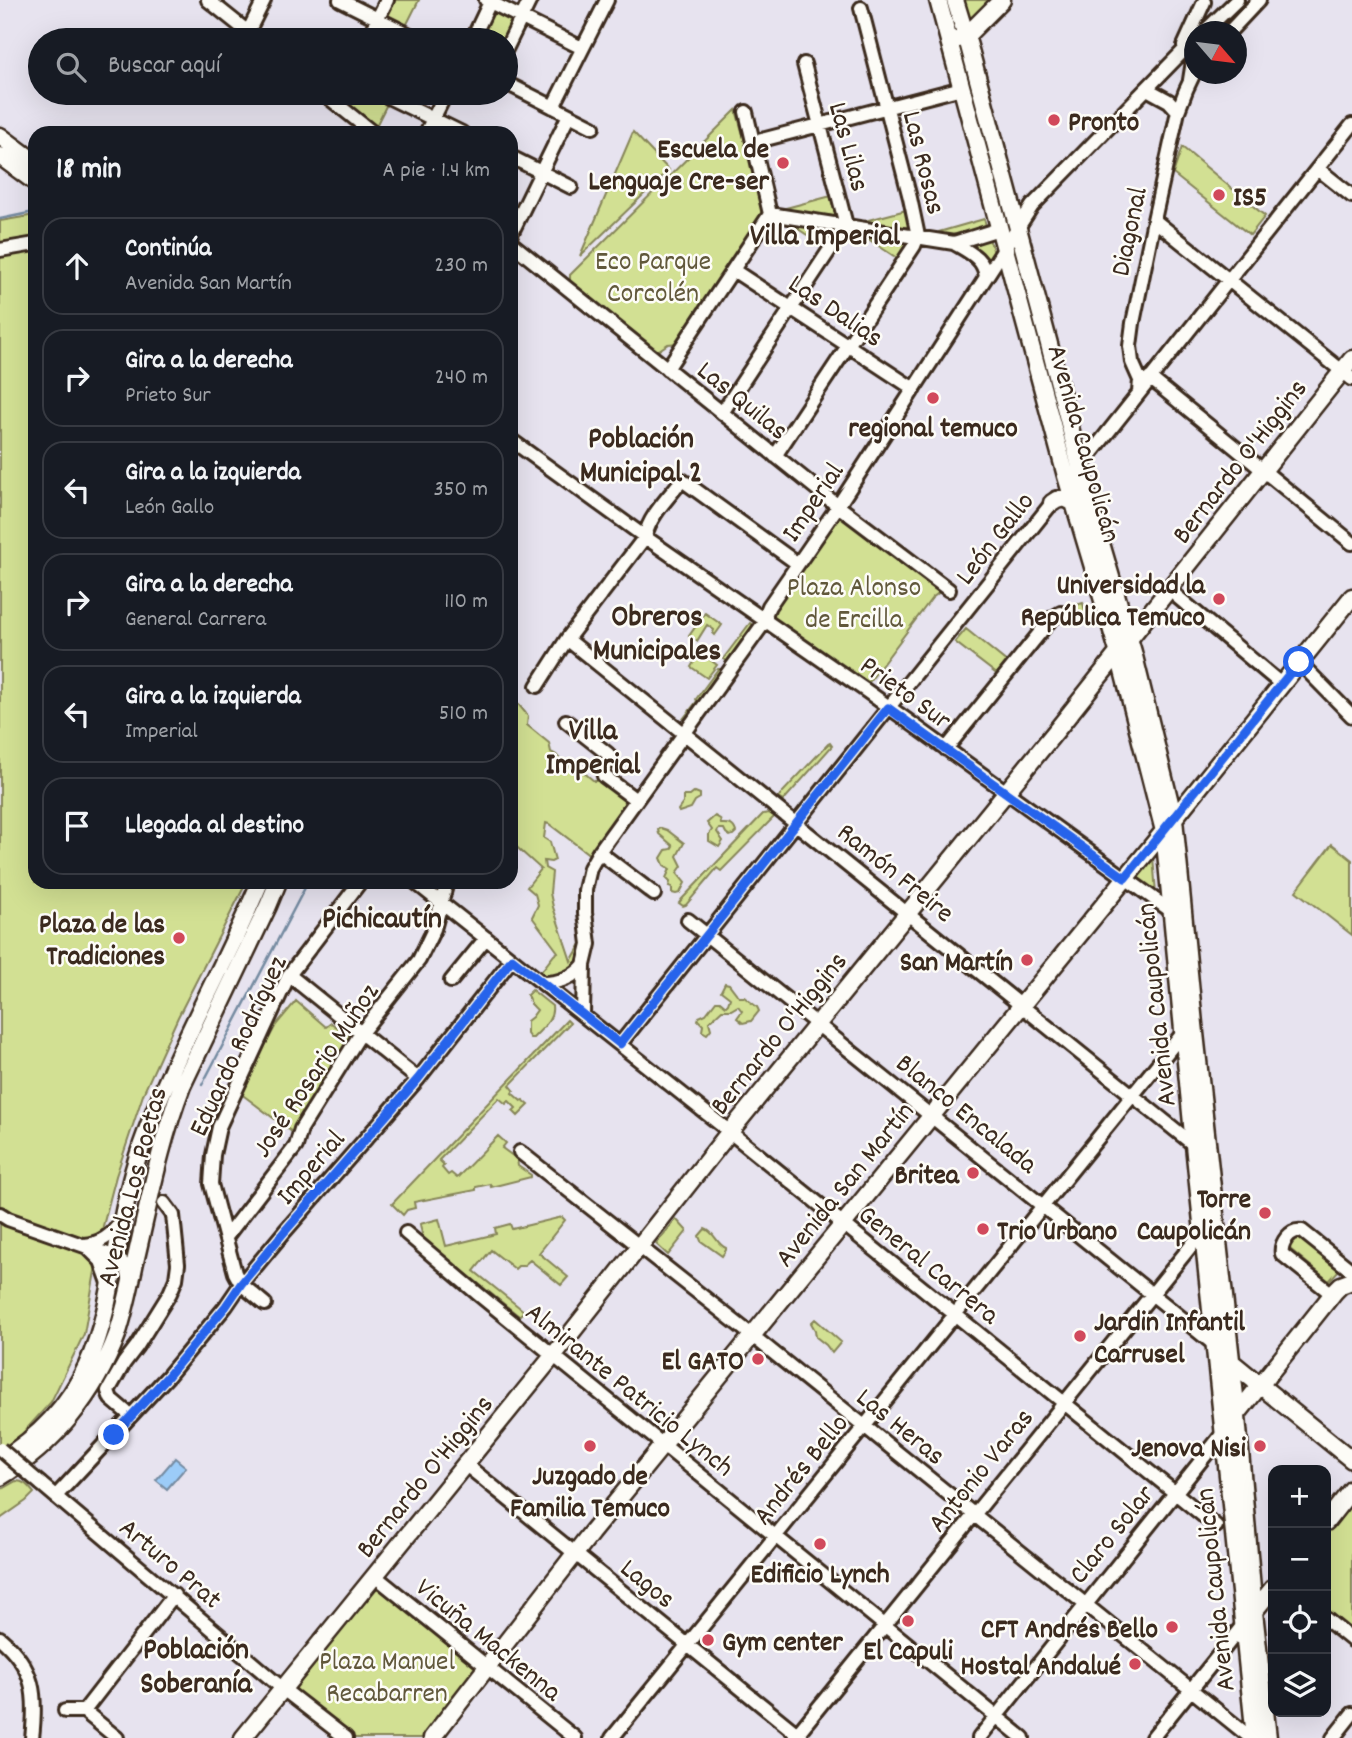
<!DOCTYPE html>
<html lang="es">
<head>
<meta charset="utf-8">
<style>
  :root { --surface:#171b24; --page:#242831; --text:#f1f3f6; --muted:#9ea1a6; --line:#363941 }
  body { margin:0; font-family:Dekko,sans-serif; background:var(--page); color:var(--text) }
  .controls { position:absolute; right:21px; bottom:21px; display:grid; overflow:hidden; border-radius:14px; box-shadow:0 7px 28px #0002 }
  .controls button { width:63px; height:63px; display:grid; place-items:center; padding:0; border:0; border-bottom:2px solid var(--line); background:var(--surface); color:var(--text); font:35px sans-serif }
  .compass { position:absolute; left:1184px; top:21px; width:63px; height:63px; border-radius:50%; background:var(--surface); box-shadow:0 7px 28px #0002; rotate:118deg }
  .stop { position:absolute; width:21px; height:21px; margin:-16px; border:5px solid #2563eb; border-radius:50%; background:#fff }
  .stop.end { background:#2563eb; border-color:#fff; box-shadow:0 2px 7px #0008 }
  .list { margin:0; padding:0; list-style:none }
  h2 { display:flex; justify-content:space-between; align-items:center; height:91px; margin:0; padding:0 28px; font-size:30px }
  h2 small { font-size:23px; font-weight:400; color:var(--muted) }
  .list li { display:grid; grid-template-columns:46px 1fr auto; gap:21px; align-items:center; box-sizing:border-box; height:98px; margin:0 14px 14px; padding:0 14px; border:2px solid var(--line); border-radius:21px }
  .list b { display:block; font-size:26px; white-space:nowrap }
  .list p { margin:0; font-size:23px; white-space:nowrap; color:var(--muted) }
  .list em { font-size:23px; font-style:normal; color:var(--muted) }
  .icon { flex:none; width:38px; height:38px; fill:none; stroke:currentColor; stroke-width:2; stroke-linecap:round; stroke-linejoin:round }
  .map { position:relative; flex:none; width:1352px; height:1738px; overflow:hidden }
  .search { position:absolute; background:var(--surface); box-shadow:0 7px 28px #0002; left:28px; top:28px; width:490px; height:77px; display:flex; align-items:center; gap:18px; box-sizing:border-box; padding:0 24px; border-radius:38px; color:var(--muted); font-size:26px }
  .panel { position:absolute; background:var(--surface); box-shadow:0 7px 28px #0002; left:28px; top:126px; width:490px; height:763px; border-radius:21px }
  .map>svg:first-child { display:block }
  .green { fill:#d2e093; stroke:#868558; stroke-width:2 }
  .water { fill:#9cccf8; stroke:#758ba1; stroke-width:2 }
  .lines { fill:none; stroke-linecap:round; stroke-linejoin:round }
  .stream { stroke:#758ba1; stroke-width:2.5 }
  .minor-casing { stroke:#3b2a1e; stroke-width:18 }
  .major-casing { stroke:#3b2a1e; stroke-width:21 }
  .minor { stroke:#fdfcf7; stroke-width:12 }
  .major { stroke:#fdfcf7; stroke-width:16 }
  .minor-bridge-casing { stroke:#3b2a1e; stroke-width:18; stroke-linecap:butt }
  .minor-bridge { stroke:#fdfcf7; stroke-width:12 }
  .route { stroke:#2563eb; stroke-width:9 }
  .poi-dot { fill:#d1495b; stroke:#fdfcf7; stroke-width:2.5 }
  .labels { text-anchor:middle; stroke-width:5; stroke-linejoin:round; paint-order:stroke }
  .poi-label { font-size:28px; font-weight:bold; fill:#3b2a1e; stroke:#fdfcf7; text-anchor:end }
  .street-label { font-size:28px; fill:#3b2a1e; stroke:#fdfcf7 }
  .park-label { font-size:28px; fill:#61583b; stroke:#fdfcf7 }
  .neighbourhood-label { font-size:30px; font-weight:bold; fill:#3b2a1e; stroke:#fdfcf7 }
</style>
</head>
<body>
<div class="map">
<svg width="1352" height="1738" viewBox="0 0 1352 1738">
  <rect width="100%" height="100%" fill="#e7e3ef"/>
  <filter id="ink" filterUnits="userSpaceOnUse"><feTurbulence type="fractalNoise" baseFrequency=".0143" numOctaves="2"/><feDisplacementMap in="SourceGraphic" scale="14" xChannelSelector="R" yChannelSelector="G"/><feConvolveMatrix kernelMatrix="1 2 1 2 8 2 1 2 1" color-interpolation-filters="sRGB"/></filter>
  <g filter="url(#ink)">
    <path class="green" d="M392,0H419L405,28L384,17Z
      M955,0H1000L966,36Z
      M491,6L516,19L505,40H474Z
      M381,26L402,37L400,40H374Z
      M346,93H374L389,100L374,130L341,103Z
      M736,110L761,198L762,210L758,221L679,343L668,344L656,352L570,283V275Z
      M633,132L669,170L580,256Z
      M1182,147L1265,216L1250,235L1173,174Z
      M835,195L840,217L782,209Z
      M910,209L915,231L857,223Z
      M35,215V882H245L249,884L244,887L178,1017L144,1092L116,1176L103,1226L84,1334L51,1402L22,1434L0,1452V221Z
      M783,219L840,228L827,248Z
      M984,219L987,228L957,237L941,236L939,232Z
      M856,231L913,240L900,260Z
      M988,236L996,258L988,269L961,244Z
      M841,513L941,591L932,598L867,685L771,618L774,609Z
      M1083,603L1086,616L1066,623L1062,609Z
      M705,613L722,625L715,635L713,633L714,630L707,625L697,641L689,636Z
      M750,623L755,626L729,663L723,659Z
      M966,629L1008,663L998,675L955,642Z
      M700,652L717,665L707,678L691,667Z
      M718,669H723L724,671L687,722L684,721L683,719L697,701L696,699Z
      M511,695L528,716L527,725L549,743L551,752C559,755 562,762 563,770L570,765H575L594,781H599L603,779L623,799L626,806L618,818L590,855L549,824L546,823L544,838L550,842L555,860L551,862L544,861L545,868L552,872L550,893L553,907L571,961L584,939C584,943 584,947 583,951C578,968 556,984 540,973L554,955L558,952L532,917L538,905L535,894L527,887L541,869L511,842Z
      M830,743L832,746L783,801L778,798L780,795L828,744Z
      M695,792L700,794V798L695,801L691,808L679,812L678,810L683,803V796H690Z
      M769,813L775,816L721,871L717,868L686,905L683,906L679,903L682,899L763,814Z
      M715,816L720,819L721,824C728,824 733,823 736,832L733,835L730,836L726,833L724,829H719L717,832L723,841L719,847L709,841V834L712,830L707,823Z
      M661,828L667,830L684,843L677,856L682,866L677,873L685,883L680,893L676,894L672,893V887L669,886L670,882L666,878L670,869L664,865L661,858L666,850L671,849L673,846L659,834L658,830Z
      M1332,844L1352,860V935L1296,891Z
      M1153,857L1156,893L1136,878Z
      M725,983L729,984L739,997H744L757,1007L759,1011L751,1021L743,1023L737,1018L742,1011L738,1006L731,1010H722L709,1022L711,1029L707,1034L702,1031L703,1025L698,1020L699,1017L706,1014L716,1001H720L726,1006L728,1004L730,998L721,991Z
      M532,990L552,1006C554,1020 542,1028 533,1038H530L527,1034V1021L532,1017L537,1010L531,1004L527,995Z
      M296,1001L326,1027L331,1023L353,1038L292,1132L240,1093L276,1025Z
      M567,1020L570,1023L510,1085L514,1090L512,1093L521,1101L523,1100L529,1105L518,1116L513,1111L516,1108L509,1101L506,1104L499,1098L439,1160L444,1165L442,1168L448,1175L451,1173L457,1178L498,1136L506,1143L502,1148L517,1159L518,1166L531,1175V1177L491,1187L490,1184L476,1187V1190L414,1202L415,1208L407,1210L403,1215L392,1204Z
      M562,1217L565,1220L539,1253L568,1277L561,1285L530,1260L523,1266H518L515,1269L491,1250L474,1271L524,1311L519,1316L423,1239L420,1224L439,1219L446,1246L496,1234L495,1228L510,1224L512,1229Z
      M676,1219L687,1231L668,1255L656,1244Z
      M705,1229C715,1232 716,1244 726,1248V1250L722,1256L701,1241L699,1236Z
      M1296,1236H1298L1341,1268L1329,1281L1290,1249L1289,1245Z
      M815,1319L841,1342L832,1353L826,1345L816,1337L815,1330L811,1323Z
      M16,1481C25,1481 29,1487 34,1493L26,1501L0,1519V1490Z
      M1352,1503V1634L1326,1613V1535Z
      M378,1587L479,1667L422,1738H350L297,1695L296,1688L373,1589H376Z"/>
    <path class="water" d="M175,1458L186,1467L167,1489L156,1480Z"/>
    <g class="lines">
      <path class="stream" d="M0,219L29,213
        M202,1085L308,882"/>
      <g class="minor-casing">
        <path id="minor" d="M208,0L258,40
          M340,0L420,40
          M486,0L582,48
          M248,32L264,0
          M1204,32L1237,0
          M1229,32L1259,0
          M367,40L387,0
          M472,40L490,2
          M1184,46L1204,2
          M506,49L530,0
          M1190,80L1194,55
          M506,83L593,127
          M1147,89L1169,101L1178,111
          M323,93L373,133
          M380,93L462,133
          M553,107L607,0
          M426,133L446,93
          M754,142L962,88
          M511,157L571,187
          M1318,169L1352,196
          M770,214L954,243C969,252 984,258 986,277
          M1154,220L1352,379
          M511,234L569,115
          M511,243L838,506L949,590
          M954,243L999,229
          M0,250L35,244
          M733,270L914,389
          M667,369L770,214L746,112
          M1150,378L1352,543
          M1139,392L1140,380L1132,362L1130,346L1133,323L1154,220L1178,111L1186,90L1194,73
          M722,413L846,225L804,64
          M511,440L645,537L868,692L1171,911
          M775,456L914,246L918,236L910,198L861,8
          M1078,470L1352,125
          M1168,589L1281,684
          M567,639L1199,1149
          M1299,662L1352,716
          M537,686L567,639L645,537C649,516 669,497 682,480L798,564
          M566,721L608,754C612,762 601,767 604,776L636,800
          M946,749L1051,619L1061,613
          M599,852L654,894
          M415,882L730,1132L1216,1526
          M688,920L1215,1345
          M289,975L418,1079
          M451,981L486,938
          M543,983C560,983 573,978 584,965
          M583,1015L584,965L589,944L585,913V890L590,868L599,852L766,620V613L769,606L838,506L1032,206L1194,40
          M620,1044L1056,498
          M520,1152L744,1329L1251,1738
          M0,1214L8,1219L116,1257L126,1266L130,1281
          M406,1233L478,1294L1023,1738
          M226,1237L296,1146L301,1129L361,1033L419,960L434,929L447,882
          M83,1245C101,1244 113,1235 121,1220
          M89,1249L101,1261L109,1283
          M1332,1294L1282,1254C1280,1243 1290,1229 1302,1231L1352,1271
          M265,1304L241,1284L235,1273L211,1184L213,1155L219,1127L289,975L360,882
          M131,1416L111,1399L108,1391L124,1363L137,1346L170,1293L176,1279L178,1264L173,1215L164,1203
          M465,1464L802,1738
          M41,1484L283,1689L346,1738
          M56,1496L168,1376L226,1306L241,1284L285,1231L418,1079L512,959
          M375,1576L575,1738
          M1326,1619L1352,1640
          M0,1638C35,1668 37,1695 32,1738
          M65,1711H84
          M84,1711L174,1595
          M84,1711L117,1738
          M612,1738L1183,1033
          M794,1738L1203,1231
          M979,1738L1224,1432
          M1152,1738L1243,1625
          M1333,1738L1352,1714"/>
      </g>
      <g class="major-casing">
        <path id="major" d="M938,0L1066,476L1118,651L1164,831L1194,1145L1255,1738
          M955,0L969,46L1049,344L1090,506L1133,652L1174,819L1194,1024L1236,1405L1254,1612L1268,1738
          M959,39L966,36L1002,0
          M0,136L35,162
          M0,156L35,182
          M1052,503C1060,497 1066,498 1074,503
          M1229,1360L1352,1460
          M1234,1418L1335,1291L1341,1285L1352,1281
          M0,1461C129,1382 99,1265 142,1144C174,1053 223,970 260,882
          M0,1477C54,1445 95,1394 117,1335C125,1311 130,1286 135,1262C149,1203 160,1143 182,1086L268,906L278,882
          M1326,1522L1352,1489
          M1251,1615L1273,1588
          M243,1738L553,1356L724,1139L1056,731L1352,359
          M432,1738L591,1533L1164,831L1352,597"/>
      </g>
      <use href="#minor" class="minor"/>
      <use href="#major" class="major"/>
      <g class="minor-bridge-casing">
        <path id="minor-bridge" d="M0,1449L41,1484"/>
      </g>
      <use href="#minor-bridge" class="minor-bridge"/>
    </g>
  </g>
  <g class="lines" filter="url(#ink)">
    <path class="route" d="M114,1435L168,1376L226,1306L241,1284L285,1231L418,1079L512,959L620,1044L888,708L1125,878L1299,662"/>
  </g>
  <g class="poi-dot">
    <circle cx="1054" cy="120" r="7"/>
    <circle cx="783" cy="163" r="7"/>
    <circle cx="1219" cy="195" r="7"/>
    <circle cx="933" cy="398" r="7"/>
    <circle cx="1219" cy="599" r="7"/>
    <circle cx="179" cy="938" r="7"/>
    <circle cx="1027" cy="960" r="7"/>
    <circle cx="973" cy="1173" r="7"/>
    <circle cx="1265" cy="1213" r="7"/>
    <circle cx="983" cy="1229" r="7"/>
    <circle cx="1080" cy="1336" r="7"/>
    <circle cx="758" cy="1359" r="7"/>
    <circle cx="590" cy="1446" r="7"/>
    <circle cx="1260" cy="1446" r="7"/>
    <circle cx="820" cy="1544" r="7"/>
    <circle cx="908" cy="1621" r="7"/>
    <circle cx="1172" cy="1627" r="7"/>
    <circle cx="708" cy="1640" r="7"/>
    <circle cx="1135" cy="1664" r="7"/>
  </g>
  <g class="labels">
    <g class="poi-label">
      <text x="1068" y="130" text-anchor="start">Pronto</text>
      <text x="769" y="157">Escuela de<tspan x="769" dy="32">Lenguaje Cre-ser</tspan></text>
      <text x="1233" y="205" text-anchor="start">IS5</text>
      <text x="933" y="436" text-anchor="middle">regional temuco</text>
      <text x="1205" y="593">Universidad la<tspan x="1205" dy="32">República Temuco</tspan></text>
      <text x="165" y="932">Plaza de las<tspan x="165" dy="32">Tradiciones</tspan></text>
      <text x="1013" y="970">San Martín</text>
      <text x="959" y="1183">Britea</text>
      <text x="1251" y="1207">Torre<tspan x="1251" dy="32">Caupolicán</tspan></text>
      <text x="997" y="1239" text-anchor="start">Trio Urbano</text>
      <text x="1094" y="1330" text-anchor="start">Jardin Infantil<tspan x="1094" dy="32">Carrusel</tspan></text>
      <text x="744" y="1369">El GATO</text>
      <text x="1246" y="1456">Jenova Nisi</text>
      <text x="590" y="1484" text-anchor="middle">Juzgado de<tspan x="590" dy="32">Familia Temuco</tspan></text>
      <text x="820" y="1582" text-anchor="middle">Edificio Lynch</text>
      <text x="1158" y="1637">CFT Andrés Bello</text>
      <text x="722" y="1650" text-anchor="start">Gym center</text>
      <text x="908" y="1659" text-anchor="middle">El Capuli</text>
      <text x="1121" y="1674">Hostal Andalué</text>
    </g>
    <g class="street-label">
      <text transform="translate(851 146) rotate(75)" y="10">Las Lilas</text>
      <text transform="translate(926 162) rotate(76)" y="10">Las Rosas</text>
      <text transform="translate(1127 231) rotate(-78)" y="10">Diagonal</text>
      <text transform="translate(837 309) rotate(34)" y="10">Las Dalias</text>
      <text transform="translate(744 399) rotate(39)" y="10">Las Quilas</text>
      <text transform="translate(1086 443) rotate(74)" y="10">Avenida Caupolicán</text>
      <text transform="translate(1238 460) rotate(-52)" y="10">Bernardo O'Higgins</text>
      <text transform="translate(811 501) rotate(-56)" y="10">Imperial</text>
      <text transform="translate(993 537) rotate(-52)" y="10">León Gallo</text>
      <text transform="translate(907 691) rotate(36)" y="10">Prieto Sur</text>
      <text transform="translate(897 871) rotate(39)" y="10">Ramón Freire</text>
      <text transform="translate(1154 1005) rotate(-96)" y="10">Avenida Caupolicán</text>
      <text transform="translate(777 1032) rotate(-51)" y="10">Bernardo O'Higgins</text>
      <text transform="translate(236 1045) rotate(-65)" y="10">Eduardo Rodríguez</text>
      <text transform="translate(314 1069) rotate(-56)" y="10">José Rosario Muñoz</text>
      <text transform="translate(968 1112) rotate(39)" y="10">Blanco Encalada</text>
      <text transform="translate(309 1166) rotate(-49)" y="10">Imperial</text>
      <text transform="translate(843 1183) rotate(-51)" y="10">Avenida San Martín</text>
      <text transform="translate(130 1186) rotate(-75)" y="10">Avenida Los Poetas</text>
      <text transform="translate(930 1263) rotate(39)" y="10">General Carrera</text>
      <text transform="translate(631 1388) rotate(39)" y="10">Almirante Patricio Lynch</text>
      <text transform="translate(902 1425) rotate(39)" y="10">Las Heras</text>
      <text transform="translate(799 1468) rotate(-51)" y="10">Andrés Bello</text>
      <text transform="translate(979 1469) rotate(-51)" y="10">Antonio Varas</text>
      <text transform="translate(423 1475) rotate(-51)" y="10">Bernardo O'Higgins</text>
      <text transform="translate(1110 1533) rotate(-51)" y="10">Claro Solar</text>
      <text transform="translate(172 1562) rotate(40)" y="10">Arturo Prat</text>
      <text transform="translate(649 1582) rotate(39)" y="10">Lagos</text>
      <text transform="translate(1213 1590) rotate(-96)" y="10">Avenida Caupolicán</text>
      <text transform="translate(490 1638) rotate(39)" y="10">Vicuña Mackenna</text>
    </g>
    <g class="park-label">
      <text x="653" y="269">Eco Parque<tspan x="653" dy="32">Corcolén</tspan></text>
      <text x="854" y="595">Plaza Alonso<tspan x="854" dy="32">de Ercilla</tspan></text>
      <text x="387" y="1669">Plaza Manuel<tspan x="387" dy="32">Recabarren</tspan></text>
    </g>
    <g class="neighbourhood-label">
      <text x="825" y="244">Villa Imperial</text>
      <text x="641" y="447">Población<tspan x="641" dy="34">Municipal 2</tspan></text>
      <text x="657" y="625">Obreros<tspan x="657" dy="34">Municipales</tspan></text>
      <text x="593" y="739">Villa<tspan x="593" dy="34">Imperial</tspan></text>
      <text x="382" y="927">Pichicautín</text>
      <text x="196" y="1658">Población<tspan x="196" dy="34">Soberanía</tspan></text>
    </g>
  </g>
</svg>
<div class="controls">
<button>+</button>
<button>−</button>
<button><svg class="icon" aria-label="locate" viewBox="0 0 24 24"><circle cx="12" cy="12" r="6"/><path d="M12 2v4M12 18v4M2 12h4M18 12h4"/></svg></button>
<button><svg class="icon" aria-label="layers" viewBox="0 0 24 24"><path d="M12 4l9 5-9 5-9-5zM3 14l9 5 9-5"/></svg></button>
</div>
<svg class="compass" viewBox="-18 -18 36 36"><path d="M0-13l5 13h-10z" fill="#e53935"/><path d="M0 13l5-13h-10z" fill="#9ea1a6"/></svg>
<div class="stop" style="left:1299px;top:662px"></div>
<div class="stop end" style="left:114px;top:1435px"></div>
<div class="search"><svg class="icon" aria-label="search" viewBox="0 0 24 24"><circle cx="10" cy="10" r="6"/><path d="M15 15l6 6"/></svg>Buscar aquí</div>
<section class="panel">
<h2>18 min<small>A pie · 1.4 km</small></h2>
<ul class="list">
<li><svg class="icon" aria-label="ahead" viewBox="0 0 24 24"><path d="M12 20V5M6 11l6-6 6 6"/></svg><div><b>Continúa</b><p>Avenida San Martín</p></div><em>230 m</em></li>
<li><svg class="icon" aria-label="right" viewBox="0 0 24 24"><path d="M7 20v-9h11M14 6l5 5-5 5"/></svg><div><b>Gira a la derecha</b><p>Prieto Sur</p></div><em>240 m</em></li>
<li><svg class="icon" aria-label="left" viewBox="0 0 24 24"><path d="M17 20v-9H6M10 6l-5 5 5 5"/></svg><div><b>Gira a la izquierda</b><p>León Gallo</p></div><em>350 m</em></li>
<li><svg class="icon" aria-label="right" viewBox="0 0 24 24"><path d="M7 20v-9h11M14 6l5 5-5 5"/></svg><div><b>Gira a la derecha</b><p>General Carrera</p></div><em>110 m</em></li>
<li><svg class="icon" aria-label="left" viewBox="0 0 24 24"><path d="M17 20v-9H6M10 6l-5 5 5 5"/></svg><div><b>Gira a la izquierda</b><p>Imperial</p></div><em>510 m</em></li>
<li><svg class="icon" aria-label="arrive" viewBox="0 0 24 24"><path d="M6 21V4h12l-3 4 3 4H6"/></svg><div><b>Llegada al destino</b></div></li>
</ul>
</section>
</div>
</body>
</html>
